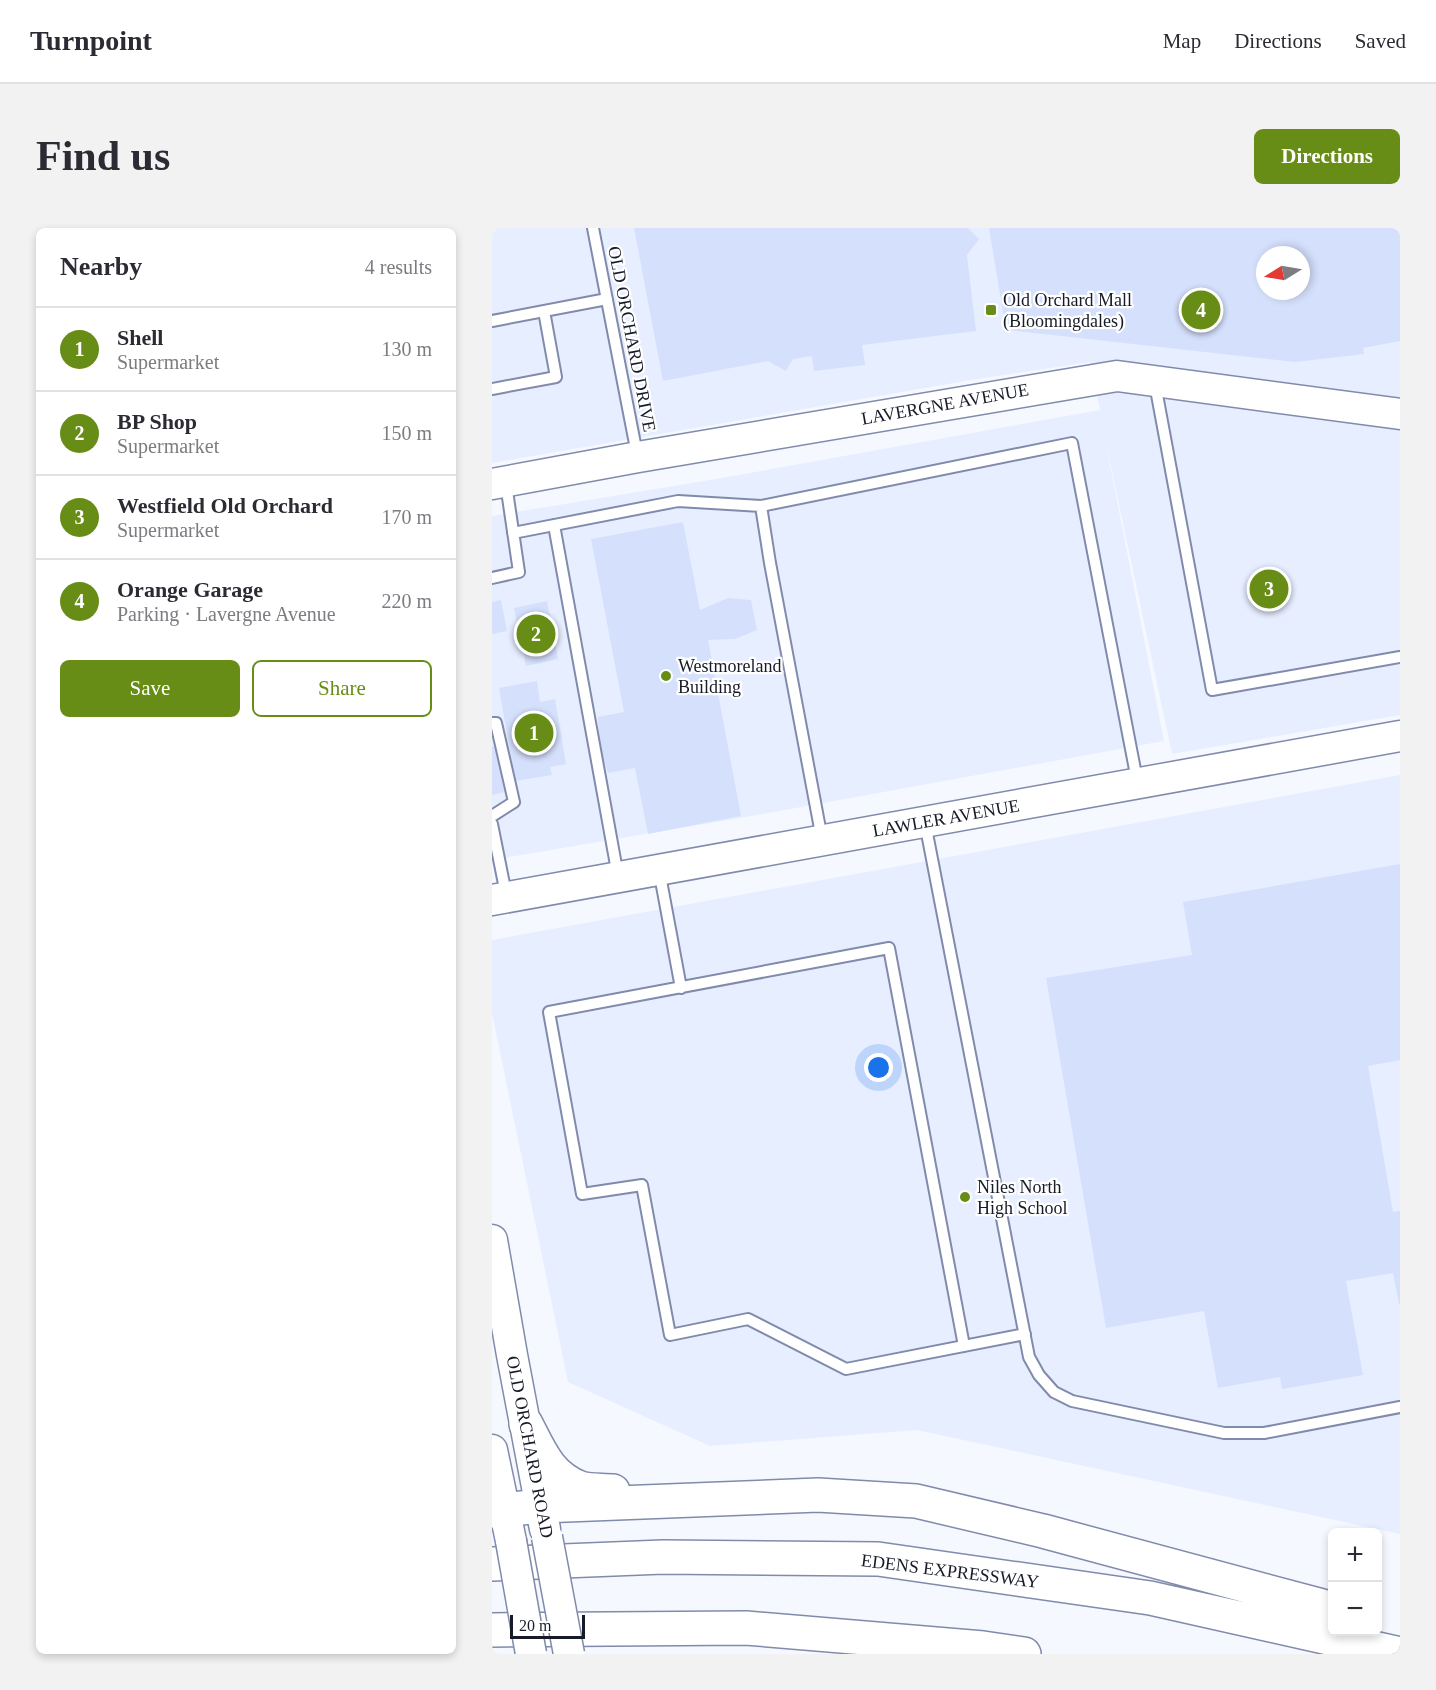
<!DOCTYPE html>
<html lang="en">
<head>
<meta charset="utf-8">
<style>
  :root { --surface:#fff; --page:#f2f2f3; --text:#2b2b33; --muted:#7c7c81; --line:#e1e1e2; --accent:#688d16 }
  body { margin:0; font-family:Georgia,serif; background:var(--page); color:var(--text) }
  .controls { position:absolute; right:18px; bottom:18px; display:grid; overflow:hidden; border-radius:9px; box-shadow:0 3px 9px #0003 }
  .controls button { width:54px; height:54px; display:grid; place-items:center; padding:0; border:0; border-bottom:2px solid var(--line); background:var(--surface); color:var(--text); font:30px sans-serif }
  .compass { position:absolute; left:764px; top:18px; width:54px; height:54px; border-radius:50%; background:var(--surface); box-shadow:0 3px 9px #0003; rotate:259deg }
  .scale { position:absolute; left:18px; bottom:15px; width:75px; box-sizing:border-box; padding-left:6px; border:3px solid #171b27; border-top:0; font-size:16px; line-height:21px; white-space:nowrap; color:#171b27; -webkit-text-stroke:4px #fff; paint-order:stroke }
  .you { position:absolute; left:387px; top:840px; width:21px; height:21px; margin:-15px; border:4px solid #fff; border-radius:50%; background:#1a73e8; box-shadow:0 0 0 9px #1a73e833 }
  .badge { display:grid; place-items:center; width:39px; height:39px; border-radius:50%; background:var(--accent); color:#fff; font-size:20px; font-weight:700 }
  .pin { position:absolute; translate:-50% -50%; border:3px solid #fff; box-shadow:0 2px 6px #0006 }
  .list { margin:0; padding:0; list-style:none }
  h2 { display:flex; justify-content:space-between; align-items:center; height:78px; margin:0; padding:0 24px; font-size:26px }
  h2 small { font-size:20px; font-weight:400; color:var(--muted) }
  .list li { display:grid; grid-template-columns:39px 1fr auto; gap:18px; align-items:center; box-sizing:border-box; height:84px; padding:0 24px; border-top:2px solid var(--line) }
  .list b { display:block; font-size:22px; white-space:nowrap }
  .list p { margin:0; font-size:20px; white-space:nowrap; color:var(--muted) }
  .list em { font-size:20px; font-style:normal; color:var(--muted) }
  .actions { display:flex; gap:12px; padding:18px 24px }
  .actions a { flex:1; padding:14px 0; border:2px solid var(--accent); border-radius:9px; text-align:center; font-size:21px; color:var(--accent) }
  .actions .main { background:var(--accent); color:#fff }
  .map { position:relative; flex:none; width:908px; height:1426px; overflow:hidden; border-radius:9px }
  header { display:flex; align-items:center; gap:36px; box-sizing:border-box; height:84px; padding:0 30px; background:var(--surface); border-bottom:2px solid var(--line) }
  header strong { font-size:28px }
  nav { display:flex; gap:33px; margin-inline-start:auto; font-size:21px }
  .intro { display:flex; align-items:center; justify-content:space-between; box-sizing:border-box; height:144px; padding:0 36px }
  h1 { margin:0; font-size:42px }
  .button { padding:15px 27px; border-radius:9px; background:var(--accent); color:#fff; font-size:21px; font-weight:700 }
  main { display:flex; gap:36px; padding:0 36px }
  aside { flex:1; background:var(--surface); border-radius:9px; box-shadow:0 3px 9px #0003 }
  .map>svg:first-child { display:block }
  .built { fill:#e7eeff; fill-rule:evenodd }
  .building { fill:#d5e0fc; fill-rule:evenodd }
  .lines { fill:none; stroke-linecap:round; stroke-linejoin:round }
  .lane-casing { stroke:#808bab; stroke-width:14 }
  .secondary-casing { stroke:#808bab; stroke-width:33 }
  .highway-casing { stroke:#808bab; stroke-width:36 }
  .lane { stroke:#fff; stroke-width:10 }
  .secondary { stroke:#fff; stroke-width:30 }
  .highway { stroke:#fff; stroke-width:33 }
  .secondary-bridge-casing { stroke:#808bab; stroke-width:33; stroke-linecap:butt }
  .secondary-bridge { stroke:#fff; stroke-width:30 }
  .poi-dot { fill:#688d16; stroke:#fff; stroke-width:2 }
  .labels { text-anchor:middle; stroke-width:4.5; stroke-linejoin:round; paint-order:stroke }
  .poi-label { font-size:18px; fill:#171b27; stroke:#fff; text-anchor:start }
  .street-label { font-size:18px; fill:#171b27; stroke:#fff }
</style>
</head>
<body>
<header>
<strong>Turnpoint</strong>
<nav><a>Map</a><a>Directions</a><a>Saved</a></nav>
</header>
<div class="intro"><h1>Find us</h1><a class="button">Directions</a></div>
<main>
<aside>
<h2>Nearby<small>4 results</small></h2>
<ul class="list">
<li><span class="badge">1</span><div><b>Shell</b><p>Supermarket</p></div><em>130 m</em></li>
<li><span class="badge">2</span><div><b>BP Shop</b><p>Supermarket</p></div><em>150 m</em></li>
<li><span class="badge">3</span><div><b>Westfield Old Orchard</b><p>Supermarket</p></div><em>170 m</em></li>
<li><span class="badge">4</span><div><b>Orange Garage</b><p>Parking · Lavergne Avenue</p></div><em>220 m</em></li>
</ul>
<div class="actions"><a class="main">Save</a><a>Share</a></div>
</aside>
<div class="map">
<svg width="908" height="1426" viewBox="0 0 908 1426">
  <rect width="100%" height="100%" fill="#f5f8ff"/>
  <path class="built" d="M0,0H908V487L680,526L611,201L672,513L282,584L0,632V288L224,251L608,182L598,134L485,151L0,235ZM773,27H809V63H773Z
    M908,547V1306L425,1202L218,1218L76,1154L0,785V712Z"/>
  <path class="building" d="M142,0H476L487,11L475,27L484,103L370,117L373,137L322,143L320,128L301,131L294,143L276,133L171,153Z
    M497,0H908V113L871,120L872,126L803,134L514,102ZM773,27H809V63H773Z
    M191,294L208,382L236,370L259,372L265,402L243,411L216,412L249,588L156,606L143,540L116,545L107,518L106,489L132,484L99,311Z
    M9,372L15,403L0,406V374Z
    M55,373L66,431L34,438L22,380Z
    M45,453L48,474L63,471L74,536L58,539L60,547L23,553L7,460Z
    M3,518L12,564L0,567V519Z
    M908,636V832L876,838L901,984L908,983V1076H907L901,1045L854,1053L871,1147L790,1161L788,1149L726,1160L712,1083L614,1100L554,750L700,727L691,674Z"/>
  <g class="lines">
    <g class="lane-casing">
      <path id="lane" d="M101,0L145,226
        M0,93L115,71
        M663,156L720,462L908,429
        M0,161L64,149L52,83
        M269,278L278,335L330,611
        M62,297L126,648
        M21,305L186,273L269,278L580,215L645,552
        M0,350L27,344L14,256
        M0,495H4L22,574L0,588
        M433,595L537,1129L547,1147L562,1164L580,1173L732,1205H772L908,1179
        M0,596L14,666
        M167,642L189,760
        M472,1118L397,720L57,784L90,966L150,957L178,1107L256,1091L354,1141L533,1106"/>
    </g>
    <g class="secondary-casing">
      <path id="secondary" d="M0,256L146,229L625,148L908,186
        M0,672L908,508
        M0,1012L20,1127L53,1301
        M0,1222L19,1313"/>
    </g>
    <g class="highway-casing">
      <path id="highway" d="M34,1196C48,1223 57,1248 88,1260C97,1263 111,1262 121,1263
        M0,1283L49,1278L326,1267L424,1273L551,1303L830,1378L840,1383
        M0,1336L171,1329L386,1331L658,1370L908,1426
        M0,1402L254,1400L491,1420L532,1426"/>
    </g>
    <use href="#lane" class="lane"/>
    <use href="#secondary" class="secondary"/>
    <use href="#highway" class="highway"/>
    <g class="secondary-bridge-casing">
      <path id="secondary-bridge" d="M55,1309L77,1426
        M19,1313L39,1426"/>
    </g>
    <use href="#secondary-bridge" class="secondary-bridge"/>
  </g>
  <g class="poi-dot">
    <rect x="493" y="76" width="12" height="12" rx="3"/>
    <circle cx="174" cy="448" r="6"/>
    <circle cx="473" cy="969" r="6"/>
  </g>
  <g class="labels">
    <g class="poi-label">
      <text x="511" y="78">Old Orchard Mall<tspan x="511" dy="21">(Bloomingdales)</tspan></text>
      <text x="186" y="444">Westmoreland<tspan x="186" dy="21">Building</tspan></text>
      <text x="485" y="965">Niles North<tspan x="485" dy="21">High School</tspan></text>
    </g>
    <g class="street-label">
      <text transform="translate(140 111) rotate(79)" y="6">OLD ORCHARD DRIVE</text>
      <text transform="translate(453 176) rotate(-10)" y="6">LAVERGNE AVENUE</text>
      <text transform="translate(454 590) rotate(-10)" y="6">LAWLER AVENUE</text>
      <text transform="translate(38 1219) rotate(79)" y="6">OLD ORCHARD ROAD</text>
      <text transform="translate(458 1343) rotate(7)" y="6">EDENS EXPRESSWAY</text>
    </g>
  </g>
</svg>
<div class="controls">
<button>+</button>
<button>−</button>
</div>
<svg class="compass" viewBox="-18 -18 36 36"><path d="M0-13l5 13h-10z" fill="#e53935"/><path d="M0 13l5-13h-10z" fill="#7c7c81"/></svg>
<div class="scale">20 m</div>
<div class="you"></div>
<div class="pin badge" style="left:42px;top:505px">1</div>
<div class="pin badge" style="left:44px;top:406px">2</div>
<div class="pin badge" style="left:777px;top:361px">3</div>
<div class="pin badge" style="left:709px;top:82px">4</div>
</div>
</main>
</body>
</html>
